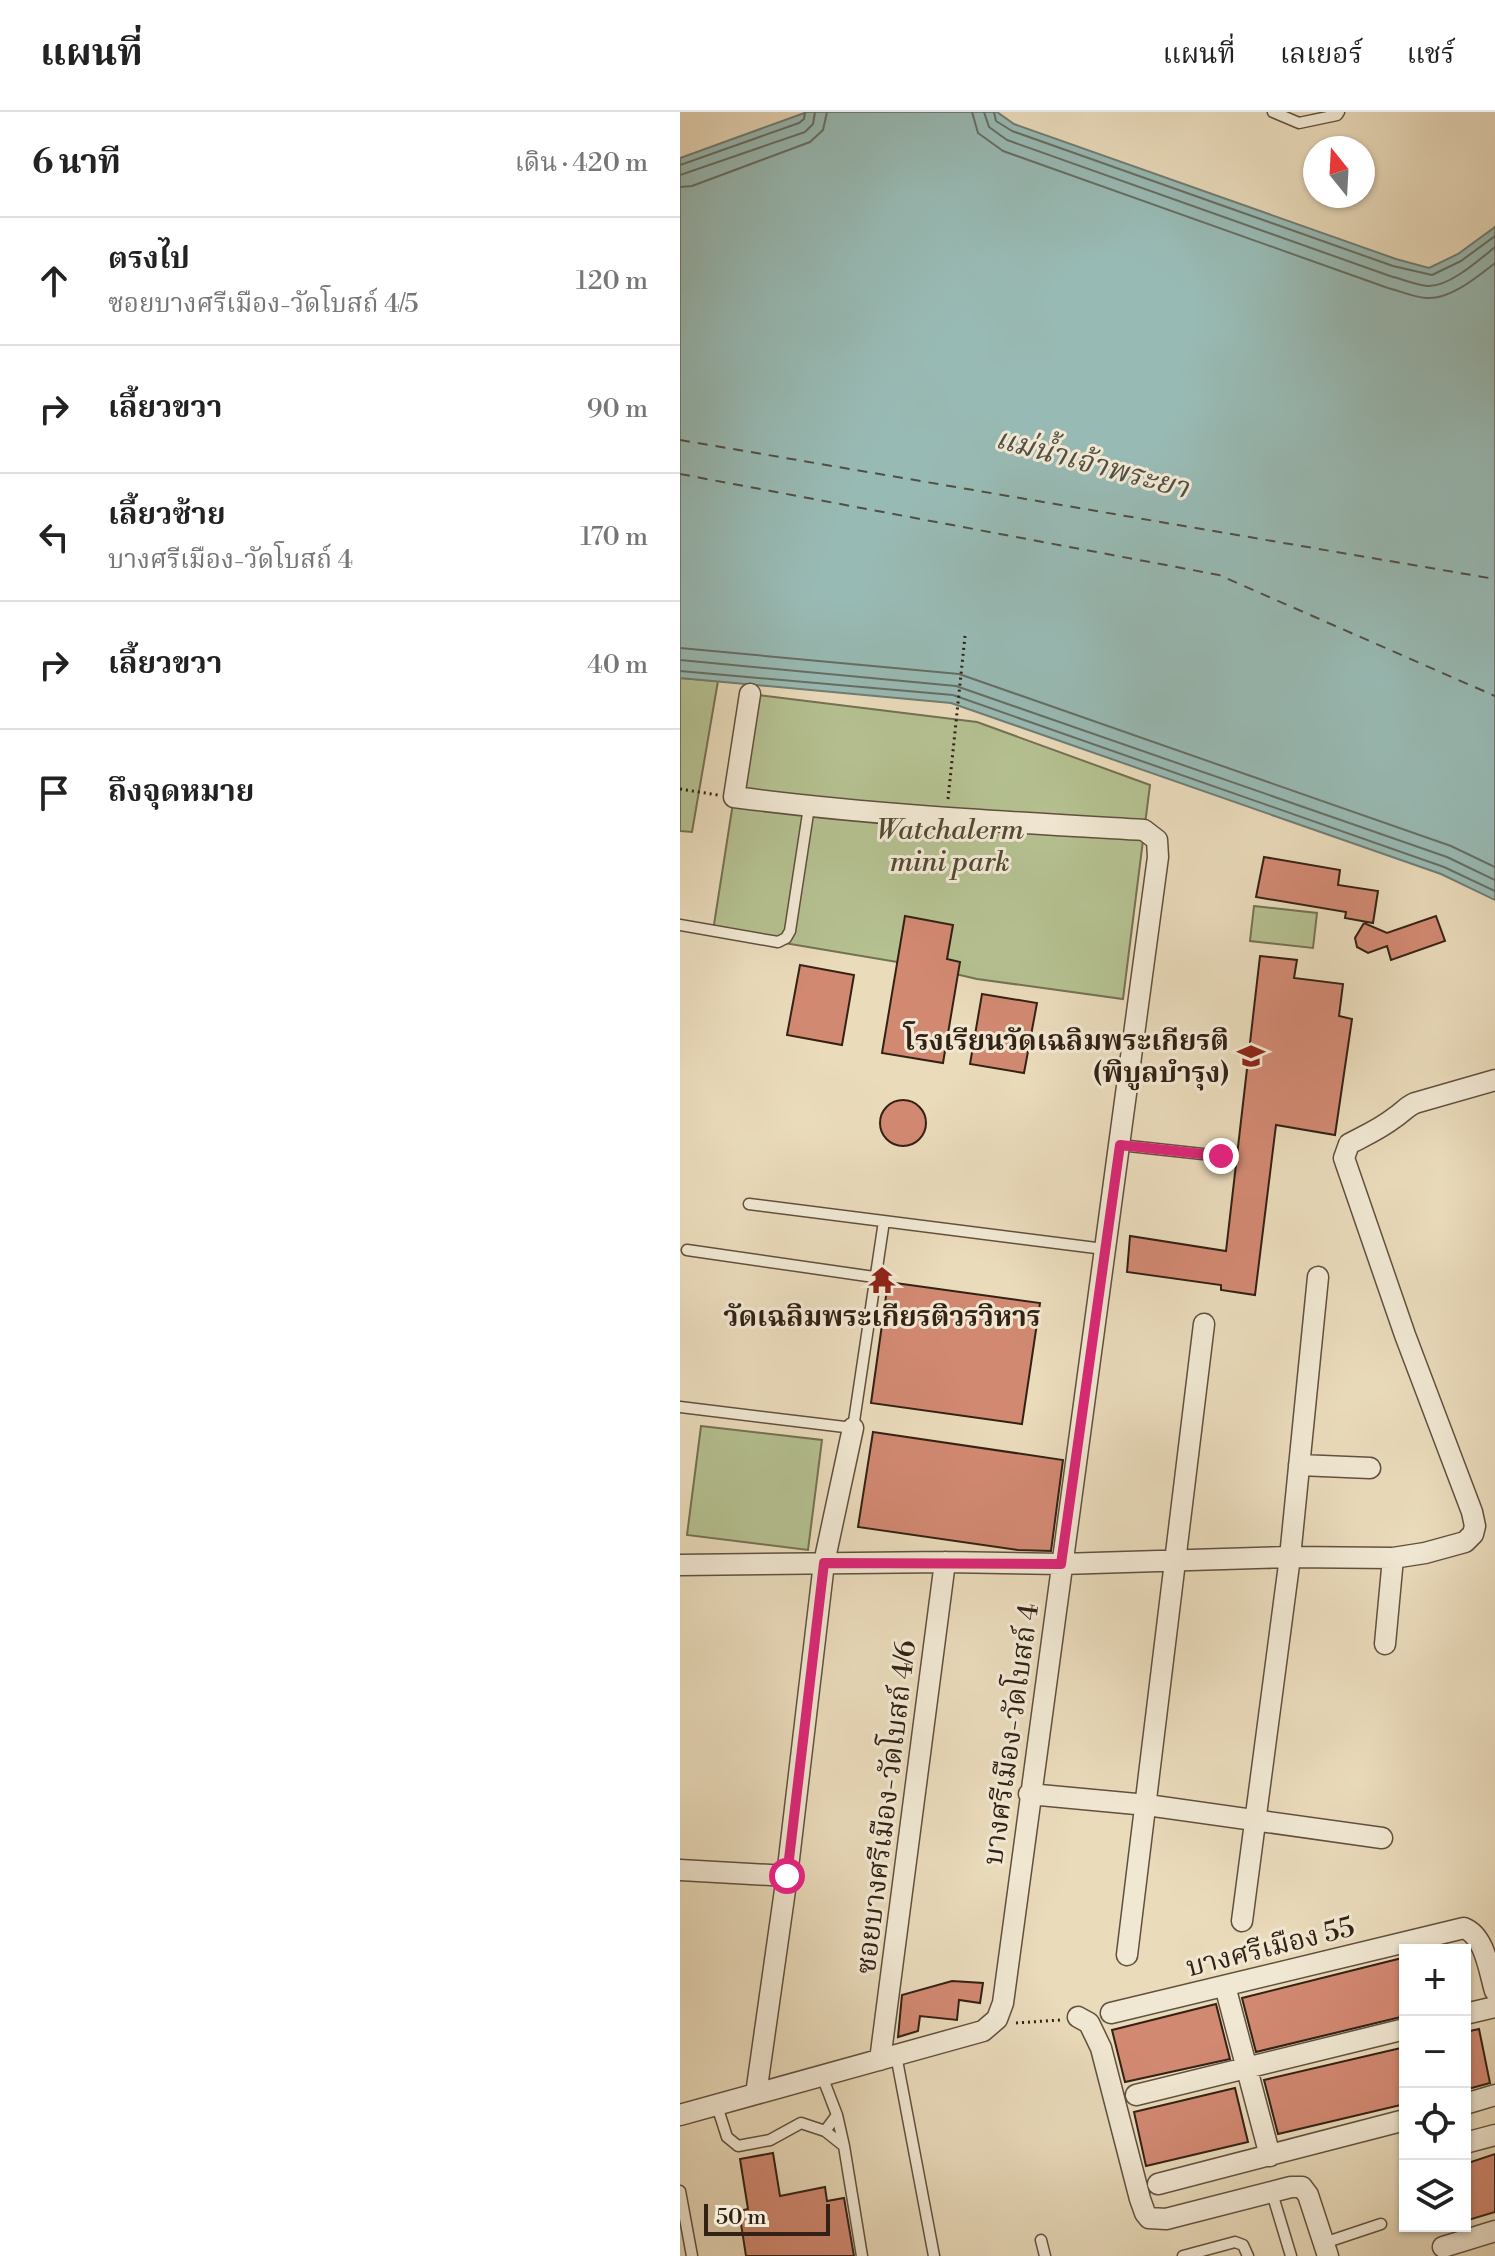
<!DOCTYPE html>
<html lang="th">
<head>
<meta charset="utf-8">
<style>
  :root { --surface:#fff; --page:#f6f6f6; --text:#222; --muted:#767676; --line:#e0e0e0 }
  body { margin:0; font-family:"Libre Bodoni","Noto Serif Thai",serif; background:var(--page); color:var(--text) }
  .controls { position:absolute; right:24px; bottom:24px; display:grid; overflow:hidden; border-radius:0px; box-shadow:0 2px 6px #0004 }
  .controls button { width:72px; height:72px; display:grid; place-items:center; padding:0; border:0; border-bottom:2px solid var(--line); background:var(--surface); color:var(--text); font:40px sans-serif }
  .compass { position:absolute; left:623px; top:24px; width:72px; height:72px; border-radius:50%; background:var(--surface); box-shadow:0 2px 6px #0004; rotate:342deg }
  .scale { position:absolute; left:24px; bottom:20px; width:126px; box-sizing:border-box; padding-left:8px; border:4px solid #332115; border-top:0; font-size:22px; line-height:28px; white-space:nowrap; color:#332115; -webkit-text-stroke:6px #f1e8d3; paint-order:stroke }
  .stop { position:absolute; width:24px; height:24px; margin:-18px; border:6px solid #db2777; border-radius:50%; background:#fff }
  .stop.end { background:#db2777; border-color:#fff; box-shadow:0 2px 8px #0008 }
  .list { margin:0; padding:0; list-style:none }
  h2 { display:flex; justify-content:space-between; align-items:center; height:104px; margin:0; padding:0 32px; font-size:34px }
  h2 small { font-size:26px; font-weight:400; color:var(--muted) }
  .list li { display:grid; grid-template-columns:52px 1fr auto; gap:24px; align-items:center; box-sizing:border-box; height:128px; padding:0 32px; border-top:2px solid var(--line) }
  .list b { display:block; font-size:30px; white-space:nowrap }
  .list p { margin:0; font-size:26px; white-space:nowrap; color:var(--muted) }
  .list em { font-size:26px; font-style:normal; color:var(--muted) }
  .icon { flex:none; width:44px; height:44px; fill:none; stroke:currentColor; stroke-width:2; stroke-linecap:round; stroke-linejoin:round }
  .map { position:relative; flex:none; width:815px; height:2144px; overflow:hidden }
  header { display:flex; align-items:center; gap:48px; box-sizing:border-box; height:112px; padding:0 40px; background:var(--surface); border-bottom:2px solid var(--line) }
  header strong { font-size:38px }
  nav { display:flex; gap:44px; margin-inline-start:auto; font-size:28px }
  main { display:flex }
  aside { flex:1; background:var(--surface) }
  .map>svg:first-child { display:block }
  .green { fill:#b5c191; stroke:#747153; stroke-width:2 }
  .water { fill:#98bab4; stroke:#707d74; stroke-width:2 }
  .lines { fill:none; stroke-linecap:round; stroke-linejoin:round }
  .shore { stroke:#666e64; stroke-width:2 }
  .ferry { stroke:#514f45; stroke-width:2; stroke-dasharray:10 8; stroke-linecap:butt }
  .building { fill:#d28972; stroke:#332115; stroke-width:2 }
  .service-casing { stroke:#61503e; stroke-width:13 }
  .minor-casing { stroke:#61503e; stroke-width:23 }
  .path { stroke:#332115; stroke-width:3; stroke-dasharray:2 4; stroke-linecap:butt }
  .service { stroke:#f1e8d3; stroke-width:10 }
  .minor { stroke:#f1e8d3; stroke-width:20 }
  .route { stroke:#db2777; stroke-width:10 }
  .labels { text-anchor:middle; stroke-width:6; stroke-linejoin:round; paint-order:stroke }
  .park-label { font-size:28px; font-style:italic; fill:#544934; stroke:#f1e8d3 }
  .poi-label { font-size:28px; font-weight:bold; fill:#332115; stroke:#f1e8d3; text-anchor:end }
  .street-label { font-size:28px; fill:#332115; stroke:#f1e8d3 }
  .water-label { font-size:30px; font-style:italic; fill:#514f45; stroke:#f1e8d3 }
</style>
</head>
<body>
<header>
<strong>แผนที่</strong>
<nav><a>แผนที่</a><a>เลเยอร์</a><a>แชร์</a></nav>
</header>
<main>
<aside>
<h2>6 นาที<small>เดิน · 420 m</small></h2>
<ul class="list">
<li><svg class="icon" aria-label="ahead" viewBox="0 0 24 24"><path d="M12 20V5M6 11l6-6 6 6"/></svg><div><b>ตรงไป</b><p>ซอยบางศรีเมือง-วัดโบสถ์ 4/5</p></div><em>120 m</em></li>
<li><svg class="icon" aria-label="right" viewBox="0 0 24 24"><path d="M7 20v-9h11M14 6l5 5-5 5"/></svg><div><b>เลี้ยวขวา</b></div><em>90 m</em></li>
<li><svg class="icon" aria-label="left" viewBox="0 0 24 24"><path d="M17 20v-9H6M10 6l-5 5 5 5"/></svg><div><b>เลี้ยวซ้าย</b><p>บางศรีเมือง-วัดโบสถ์ 4</p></div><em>170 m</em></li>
<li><svg class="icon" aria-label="right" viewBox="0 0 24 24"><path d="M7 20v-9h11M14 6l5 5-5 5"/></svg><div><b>เลี้ยวขวา</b></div><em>40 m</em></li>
<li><svg class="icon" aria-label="arrive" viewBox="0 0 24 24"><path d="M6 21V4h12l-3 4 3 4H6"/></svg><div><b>ถึงจุดหมาย</b></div></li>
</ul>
</aside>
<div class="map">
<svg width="815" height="2144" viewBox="0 0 815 2144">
  <rect width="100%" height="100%" fill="#eadbbb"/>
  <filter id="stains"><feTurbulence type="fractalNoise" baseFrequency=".0025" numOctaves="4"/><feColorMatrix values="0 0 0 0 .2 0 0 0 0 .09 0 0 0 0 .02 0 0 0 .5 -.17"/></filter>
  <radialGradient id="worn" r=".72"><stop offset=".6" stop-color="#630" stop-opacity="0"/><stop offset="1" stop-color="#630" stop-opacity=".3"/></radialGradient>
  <path class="green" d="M0,566L38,569L12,720L0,719Z
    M70,582L297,610L470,673L443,887L297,867L241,854L33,819Z
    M574,794L637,801L633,836L570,829Z
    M21,1314L142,1328L128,1438L7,1423Z"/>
  <path class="water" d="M127,0H317L334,12L716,147L749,156L778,142L815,115V788L761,762L271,591L0,566V46Z"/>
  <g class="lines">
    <path class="shore" d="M292,0L298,21L323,39L708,176C720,179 733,185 746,186C770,188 797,165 815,151
      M304,0L309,15L327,28L710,164C722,167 736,173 748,174C769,175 799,148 815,135
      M314,0L316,9L332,19L713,154L752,163L781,149L815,124
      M0,53L119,11L124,7L125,0
      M0,63L125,20L133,12L135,0
      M0,75L12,74L130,30L143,18L147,0
      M0,536L279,562L771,734L815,755
      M0,548L276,574L767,745L815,768
      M0,559L273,583L764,755L815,779"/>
    <path class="ferry" d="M0,328L815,467
      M0,362L539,463L815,584"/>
  </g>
  <path class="building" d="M584,745L660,758L658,773L698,779L693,811L665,806L666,800L576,785Z
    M225,804L273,813L267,847L280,850L263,951L202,941Z
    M756,804L765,829L711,848L707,834L688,841L677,835L675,826L684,811L707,821Z
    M580,844L617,848L614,866L663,872L659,904L672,907L655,1023L596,1013L575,1183L541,1178V1173L447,1160L450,1124L546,1139Z
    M120,853L174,863L162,933L107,923Z
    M302,882L357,891L344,961L290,952Z
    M200 1011a23 23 0 1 1 46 0a23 23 0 1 1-46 0Z
    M208,1170L360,1191L342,1312L191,1291Z
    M193,1320L383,1348L371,1439L338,1438L178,1415Z
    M722,1846L725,1857V1904L576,1940L562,1886Z
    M272,1869L303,1871L300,1891L279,1888L277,1908L240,1904L238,1919L218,1925L222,1883Z
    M536,1892L550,1947L445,1970L432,1918Z
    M799,1917L810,1971L788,1977L785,1965V1920Z
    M725,1935V1992L598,2022L584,1968Z
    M555,1976L568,2030L466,2054L454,2000Z
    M93,2041L100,2084L145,2075L147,2089L164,2086L174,2144H66L59,2099L68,2097L60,2047Z
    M815,2042V2100L785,2109V2052Z"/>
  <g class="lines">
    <g class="service-casing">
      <path id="service" d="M593,0L619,11L657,3L659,0
        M0,813L98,830L106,826L110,819L129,695
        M440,1033L541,1044
        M69,1092L424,1137
        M7,1138L194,1165
        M0,1295L173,1316L204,1109
        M216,1943L254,2144
        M142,1964L157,2003L145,2019
        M37,1994L47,2025L58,2034L90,2028L121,2011L145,2019L164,2034L182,2144
        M157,2003L164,2034
        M0,2079L12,2144
        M592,2081L611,2144
        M361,2128L365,2144
        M644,2131L701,2112
        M503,2144L555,2130L563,2133L568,2144"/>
    </g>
    <g class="minor-casing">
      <path id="minor" d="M619,1353L690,1356
        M0,1453L265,1450L381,1452L610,1445L713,1446L745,1441L785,1430L793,1422L795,1414L792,1400L725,1223L664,1046L669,1032C684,1024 700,1017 714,1006C722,1001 726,995 735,991L815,968
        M705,1532L713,1446
        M349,1682L467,1693L702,1726
        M0,1758L107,1764
        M562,1809L610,1445L638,1165
        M447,1843L524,1212
        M545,1874L590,2044
        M431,1901L784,1816C805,1824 809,1859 815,1879
        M785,1902L815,1895
        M398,1905L409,1911L421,1936L460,2087L465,2101L469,2106L486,2107L611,2075H622L628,2083L648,2144
        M200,1948L265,1450
        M76,1982L107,1764L144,1451L173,1316
        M456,1983L725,1917
        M785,1992L815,1983
        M0,2003L303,1919L317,1907L323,1891L478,745L477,728L464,718C327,710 190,703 54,685L70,582
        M785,2031L815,2023
        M478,2072L725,2008
        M763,2135L815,2119"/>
    </g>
    <path class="path" d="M0,677L38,683
      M268,687L285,524
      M336,1911L380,1908"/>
    <use href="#service" class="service"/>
    <use href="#minor" class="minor"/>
  </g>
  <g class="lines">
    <path class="route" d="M107,1764L144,1451L381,1452L440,1033L541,1044"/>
  </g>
  <defs>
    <g id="school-bare" transform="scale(2.16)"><path d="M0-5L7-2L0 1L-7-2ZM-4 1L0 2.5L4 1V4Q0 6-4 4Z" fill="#8f2418" stroke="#f1e8d3" stroke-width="2.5" paint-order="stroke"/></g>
    <g id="temple-bare" transform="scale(2.16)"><path d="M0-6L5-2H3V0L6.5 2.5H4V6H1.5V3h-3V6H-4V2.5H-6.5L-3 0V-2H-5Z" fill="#8f2418" stroke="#f1e8d3" stroke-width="2.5" paint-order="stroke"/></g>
  </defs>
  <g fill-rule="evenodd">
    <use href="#school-bare" x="571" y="944"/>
    <use href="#temple-bare" x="202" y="1168"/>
  </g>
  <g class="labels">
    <g class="park-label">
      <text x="270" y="727">Watchalerm<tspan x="270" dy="32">mini park</tspan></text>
    </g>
    <g class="poi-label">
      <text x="549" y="938">โรงเรียนวัดเฉลิมพระเกียรติ<tspan x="549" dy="32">(พิบูลบำรุง)</tspan></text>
      <text x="202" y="1214" text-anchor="middle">วัดเฉลิมพระเกียรติวรวิหาร</text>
    </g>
    <g class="street-label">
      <text transform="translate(330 1622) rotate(-82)" y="10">บางศรีเมือง-วัดโบสถ์ 4</text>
      <text transform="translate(205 1695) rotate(-83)" y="10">ซอยบางศรีเมือง-วัดโบสถ์ 4/6</text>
      <text transform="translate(590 1834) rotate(-14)" y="10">บางศรีเมือง 55</text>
    </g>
    <g class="water-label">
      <text transform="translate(412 351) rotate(15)" y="10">แม่น้ำเจ้าพระยา</text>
    </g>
  </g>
  <rect width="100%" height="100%" filter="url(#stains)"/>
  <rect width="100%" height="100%" fill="url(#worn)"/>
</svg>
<div class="controls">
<button>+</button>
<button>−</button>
<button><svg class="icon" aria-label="locate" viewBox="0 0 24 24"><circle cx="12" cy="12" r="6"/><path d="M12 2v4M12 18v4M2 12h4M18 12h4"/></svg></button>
<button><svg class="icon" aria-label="layers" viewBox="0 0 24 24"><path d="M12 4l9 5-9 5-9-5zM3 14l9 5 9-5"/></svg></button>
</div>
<svg class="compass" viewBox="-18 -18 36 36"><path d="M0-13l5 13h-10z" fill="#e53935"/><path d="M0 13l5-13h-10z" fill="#767676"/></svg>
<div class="scale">50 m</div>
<div class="stop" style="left:107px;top:1764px"></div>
<div class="stop end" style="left:541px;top:1044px"></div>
</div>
</main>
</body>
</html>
